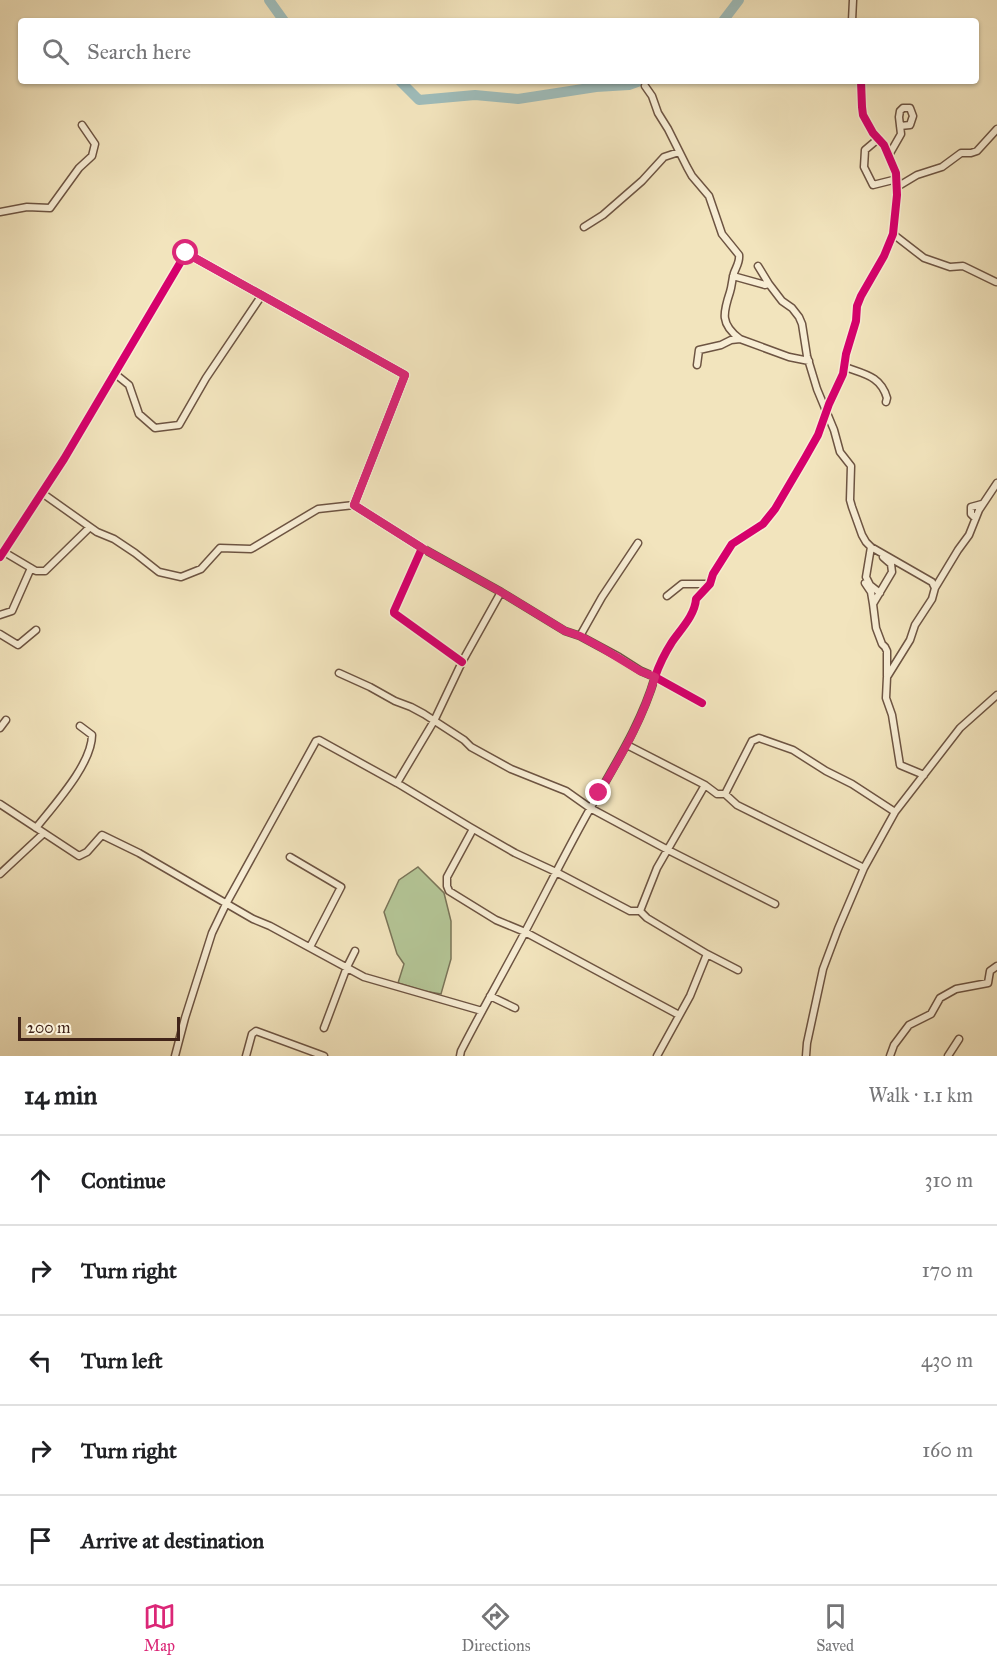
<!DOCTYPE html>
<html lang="en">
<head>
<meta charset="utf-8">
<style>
  :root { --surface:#fff; --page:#f2f2f2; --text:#202124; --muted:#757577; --line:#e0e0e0; --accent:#db2777 }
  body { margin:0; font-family:"IM FELL Great Primer",serif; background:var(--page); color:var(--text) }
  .scale { position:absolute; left:18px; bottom:15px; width:162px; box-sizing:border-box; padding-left:6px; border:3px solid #412419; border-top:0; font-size:16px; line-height:21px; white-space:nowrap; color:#412419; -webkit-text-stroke:4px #f7edd4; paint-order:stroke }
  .stop { position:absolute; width:18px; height:18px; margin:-14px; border:4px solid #db2777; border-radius:50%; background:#fff }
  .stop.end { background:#db2777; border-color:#fff; box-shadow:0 2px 6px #0008 }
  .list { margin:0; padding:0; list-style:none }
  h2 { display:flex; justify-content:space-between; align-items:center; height:78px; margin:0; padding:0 24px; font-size:26px }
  h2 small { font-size:20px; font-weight:400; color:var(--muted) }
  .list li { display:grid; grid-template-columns:39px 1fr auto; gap:18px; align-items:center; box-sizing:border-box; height:90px; padding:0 24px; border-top:2px solid var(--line) }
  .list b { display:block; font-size:22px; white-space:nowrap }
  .list em { font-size:20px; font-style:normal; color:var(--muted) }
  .icon { flex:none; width:33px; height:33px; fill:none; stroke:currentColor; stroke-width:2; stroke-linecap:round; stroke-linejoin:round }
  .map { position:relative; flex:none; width:997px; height:1056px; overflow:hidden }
  .search { position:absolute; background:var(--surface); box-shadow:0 2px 4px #0004; left:18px; right:18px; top:18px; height:66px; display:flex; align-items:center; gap:15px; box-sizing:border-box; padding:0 21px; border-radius:6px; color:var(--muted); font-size:22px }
  .sheet { height:528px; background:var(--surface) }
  nav { display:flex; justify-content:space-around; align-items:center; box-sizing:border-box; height:84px; border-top:2px solid var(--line); background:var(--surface); font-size:16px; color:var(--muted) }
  nav a { display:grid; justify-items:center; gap:3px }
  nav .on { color:var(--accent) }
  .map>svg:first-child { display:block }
  .green { fill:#b4c596; stroke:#7a7458; stroke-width:1.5 }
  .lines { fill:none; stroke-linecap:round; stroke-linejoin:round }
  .river { stroke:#9ebcba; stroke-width:10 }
  .street-casing { stroke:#6d5442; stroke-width:9 }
  .street { stroke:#f7edd4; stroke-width:6 }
  .cycleway-casing { stroke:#f7edd4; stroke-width:11 }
  .cycleway { stroke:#d6006c; stroke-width:8 }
  .route { stroke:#db2777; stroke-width:8 }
</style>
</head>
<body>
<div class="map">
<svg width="997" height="1056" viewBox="0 0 997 1056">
  <rect width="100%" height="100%" fill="#f2e4bd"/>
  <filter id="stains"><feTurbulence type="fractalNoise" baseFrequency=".00333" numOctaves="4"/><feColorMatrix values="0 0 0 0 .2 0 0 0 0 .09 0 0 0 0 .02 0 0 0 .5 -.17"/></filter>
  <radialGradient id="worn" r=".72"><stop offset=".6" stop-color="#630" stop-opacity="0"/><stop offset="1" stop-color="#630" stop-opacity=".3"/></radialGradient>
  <path class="green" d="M418,867L444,893L451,921V959L441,994L424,991L398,983L404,964L397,954L384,912L399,880Z"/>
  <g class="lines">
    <path class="river" d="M269,0L284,21
      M723,21L739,0
      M400,81L419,100L475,95L518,99L596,87L629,85L640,81"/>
    <g class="street-casing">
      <path id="street" d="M852,21L853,0
        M645,86L652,96L658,113L668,129L687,167L692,176L709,196L722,234L739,255C740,262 736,267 734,273C732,279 732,286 730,292C723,313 720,324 740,339
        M878,139L865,150L864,167L873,185L897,179
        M889,155L901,134L899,117L900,111L903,108H910L913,116L910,125L900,126
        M897,187L917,175L942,167L961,153H971L977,151L997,129
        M0,212L27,207L50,208L79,168L92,156L95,144L82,125
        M584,227L603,215L642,181L664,157L679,152
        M893,234L924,258L950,267L963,266L996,282
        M758,266L769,284
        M733,276L765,285L769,284L782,301L792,308L799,317L802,324L807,356L817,389L834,430L840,452L851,466L850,500L852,507L862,535L866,542L871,547L932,582L935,588L932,599L915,625L910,640L887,677L886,698L892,715L900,765L924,775
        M697,365L699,350L721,345L731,340L740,339L789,357L809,361
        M845,367C864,374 881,376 887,398L886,402
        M114,373L129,385L139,414L155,428L179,425L206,378L262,295
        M42,493L97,532L114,539L135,553L159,572L181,577L201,569L220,548L251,549L318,509L354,505
        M975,518L971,514V507L982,504
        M871,547L866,577L870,585L880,593
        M422,548L501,592L565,631L580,636L602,597L638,543
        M4,552L36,571H45L90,527
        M0,557L64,459L186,253L405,375L354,505L422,548L394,611V613L462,662
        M883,557L891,564L892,572L873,604L876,628L882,644L885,647L887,651V676
        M865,583L871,592L873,604
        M935,588L958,550L969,535L979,510L997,483
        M667,596L682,584H709
        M0,615L12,611L31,568
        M0,634L18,645L36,630
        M339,673L370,687L395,701L411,707L424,714L464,740L471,747L511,769L566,791L590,808L668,850L775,904
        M702,703L655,677C659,665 665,653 672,642C681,629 695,615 696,599L710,584L713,574L732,544L763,524L775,509L805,458L818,435L829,404L843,374L846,354L856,321L857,306L861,296L884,256L893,234L897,195L896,173L884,145L873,133L863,115L862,107L861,81
        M0,728L6,720
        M627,745L705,785
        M397,783L434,721L462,662L501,592
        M725,794L737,805L864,868
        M0,804L79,856L87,852L102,835L139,853L253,919L270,926L364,977L482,1011
        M36,828C54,805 92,764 92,735L80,726
        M473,829L447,877V886L449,891L496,920L525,932L679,1015
        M290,857L341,887L310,947
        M0,874L44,833
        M707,954L738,970
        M490,996L515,1008
        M324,1028L347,967L355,951
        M175,1056L185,1018L212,933L226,904L316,741L319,740L397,783L470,827L515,853L556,872L630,911H640
        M246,1056L252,1034L256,1031L324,1056
        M460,1056L461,1051C482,1010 505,970 526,930C546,892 565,854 586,816C611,770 640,728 655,677L641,671L619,657L580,636
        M657,1056L690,996L707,954L647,918L640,911L657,868L705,785L717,794H725L752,741L759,738L793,750L826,771L852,784L895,812
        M806,1056L807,1043L823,969L838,929L864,868L895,812L960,728L997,695
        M890,1056L894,1045L909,1025L931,1014L940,998L956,989L988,983L990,971L997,966
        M948,1056L959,1039"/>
    </g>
    <use href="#street" class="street"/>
    <g class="cycleway-casing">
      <path id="cycleway" d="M0,557L64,459L186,253L405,375L354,505L422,548L394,611V613L462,662
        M702,703L655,677C659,665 665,653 672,642C681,629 695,615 696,599L710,584L713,574L732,544L763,524L775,509L805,458L818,435L829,404L843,374L846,354L856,321L857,306L861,296L884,256L893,234L897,195L896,173L884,145L873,133L863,115L862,107L861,81"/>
    </g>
    <use href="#cycleway" class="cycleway"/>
  </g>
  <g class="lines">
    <path class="route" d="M186,253L405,375L354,505L422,548L501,592L565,631L580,636L602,648L640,671L655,677C643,719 621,756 599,793"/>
  </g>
  <rect width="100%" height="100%" filter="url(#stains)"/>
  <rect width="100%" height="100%" fill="url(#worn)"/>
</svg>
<div class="scale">200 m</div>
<div class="stop" style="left:186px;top:253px"></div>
<div class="stop end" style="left:599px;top:793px"></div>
<div class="search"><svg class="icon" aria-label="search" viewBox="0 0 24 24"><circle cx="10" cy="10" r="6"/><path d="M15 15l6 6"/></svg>Search here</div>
</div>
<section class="sheet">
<h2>14 min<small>Walk · 1.1 km</small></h2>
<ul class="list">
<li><svg class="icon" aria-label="ahead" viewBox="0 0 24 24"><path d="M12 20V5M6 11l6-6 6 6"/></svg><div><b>Continue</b></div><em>310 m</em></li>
<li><svg class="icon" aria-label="right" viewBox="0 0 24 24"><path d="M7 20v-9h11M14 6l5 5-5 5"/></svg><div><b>Turn right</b></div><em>170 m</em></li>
<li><svg class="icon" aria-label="left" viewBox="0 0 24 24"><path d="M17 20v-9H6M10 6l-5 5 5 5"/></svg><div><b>Turn left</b></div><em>430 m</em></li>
<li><svg class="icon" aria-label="right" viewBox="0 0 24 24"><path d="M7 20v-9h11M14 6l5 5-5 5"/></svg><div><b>Turn right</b></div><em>160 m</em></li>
<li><svg class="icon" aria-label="arrive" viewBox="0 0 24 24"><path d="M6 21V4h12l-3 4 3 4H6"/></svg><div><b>Arrive at destination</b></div></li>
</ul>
</section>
<nav>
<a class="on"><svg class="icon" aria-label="map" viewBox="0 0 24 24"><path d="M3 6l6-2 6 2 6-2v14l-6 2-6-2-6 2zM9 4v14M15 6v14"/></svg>Map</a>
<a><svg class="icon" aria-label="directions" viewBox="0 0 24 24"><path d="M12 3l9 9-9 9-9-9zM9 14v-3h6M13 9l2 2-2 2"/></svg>Directions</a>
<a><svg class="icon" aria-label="saved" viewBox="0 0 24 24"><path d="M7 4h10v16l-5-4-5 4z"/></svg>Saved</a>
</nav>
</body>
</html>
